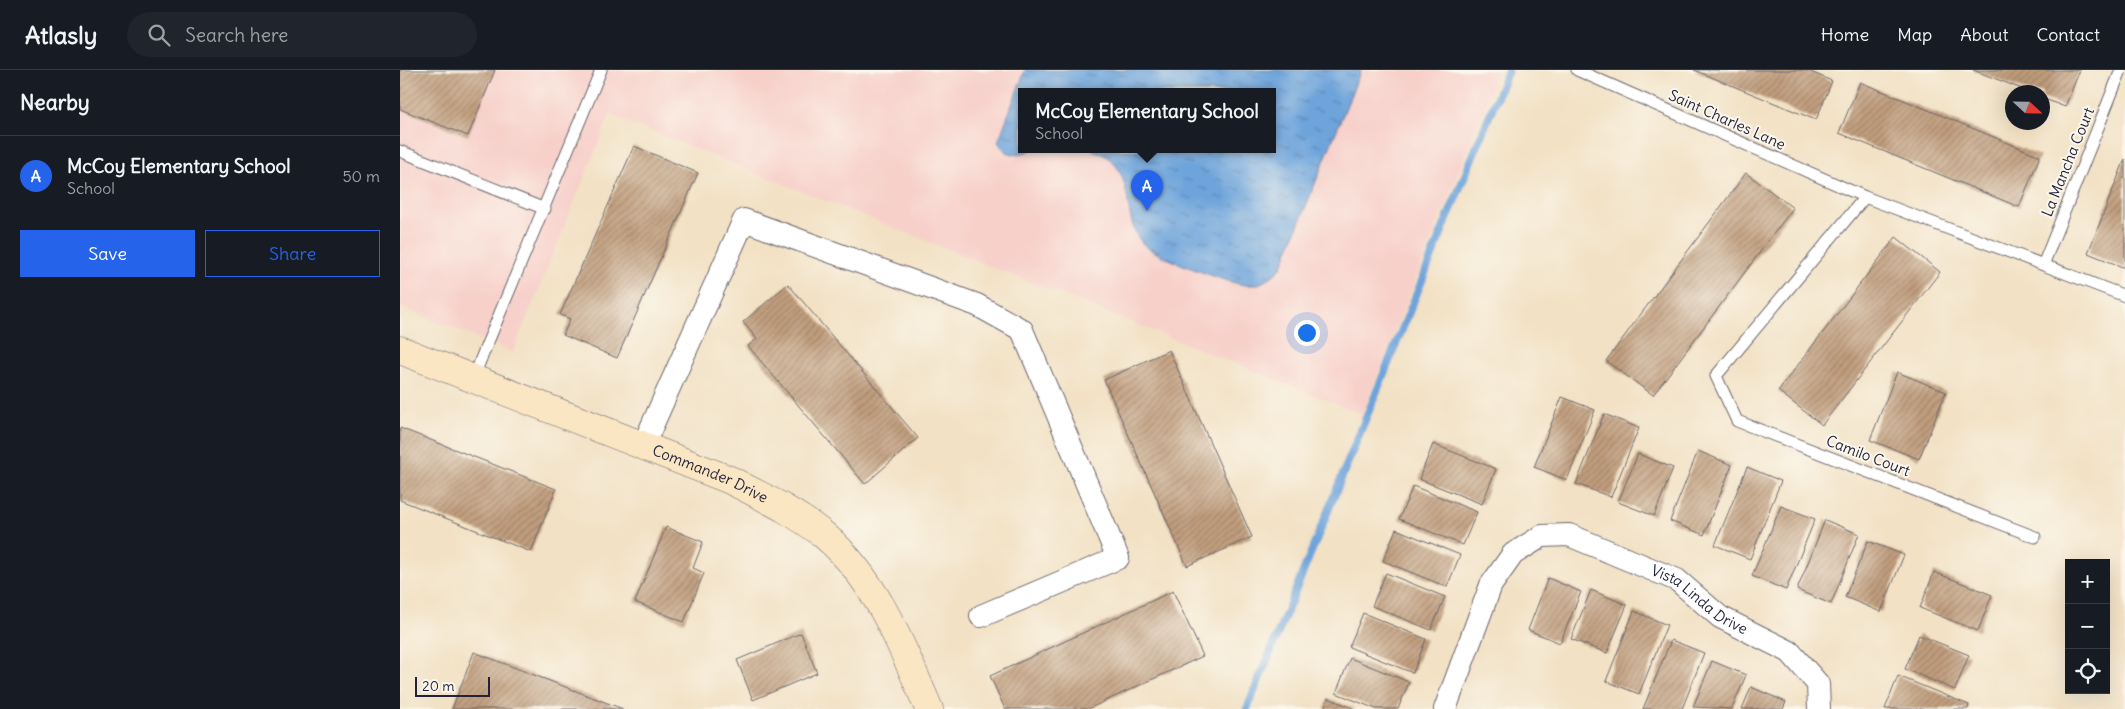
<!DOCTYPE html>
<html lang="en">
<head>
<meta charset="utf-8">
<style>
  :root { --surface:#171b24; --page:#20242c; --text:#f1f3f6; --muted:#9ea1a6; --line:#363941; --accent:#2563eb }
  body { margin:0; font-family:Delius,sans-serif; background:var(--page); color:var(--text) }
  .controls { position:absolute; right:15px; bottom:15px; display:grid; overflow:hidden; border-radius:0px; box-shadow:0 5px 20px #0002 }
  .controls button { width:45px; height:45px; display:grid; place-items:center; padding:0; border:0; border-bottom:1px solid var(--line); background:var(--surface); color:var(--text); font:25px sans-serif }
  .compass { position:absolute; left:1605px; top:15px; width:45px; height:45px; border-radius:50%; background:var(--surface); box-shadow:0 5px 20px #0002; rotate:112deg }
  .scale { position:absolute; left:15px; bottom:12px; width:75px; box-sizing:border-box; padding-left:5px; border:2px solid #22223b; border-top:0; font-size:14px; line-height:18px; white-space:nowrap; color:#22223b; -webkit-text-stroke:4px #fbf7ec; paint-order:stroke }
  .you { position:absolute; left:906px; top:262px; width:18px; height:18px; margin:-12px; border:4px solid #fff; border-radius:50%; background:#1a73e8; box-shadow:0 0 0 8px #1a73e833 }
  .badge { display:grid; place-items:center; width:32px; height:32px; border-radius:50%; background:var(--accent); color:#fff; font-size:16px; font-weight:700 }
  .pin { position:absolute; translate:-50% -41px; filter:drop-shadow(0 1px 2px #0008) }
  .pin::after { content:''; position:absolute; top:26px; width:18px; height:15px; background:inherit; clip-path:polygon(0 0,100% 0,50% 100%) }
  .popup { position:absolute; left:618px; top:18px; width:258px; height:65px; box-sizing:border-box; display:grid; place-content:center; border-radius:0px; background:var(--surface); filter:drop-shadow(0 1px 4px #0005); font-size:16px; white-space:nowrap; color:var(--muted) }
  .popup b { font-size:19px; color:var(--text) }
  .popup::after { content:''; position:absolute; left:50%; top:100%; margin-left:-10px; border:10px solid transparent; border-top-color:var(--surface) }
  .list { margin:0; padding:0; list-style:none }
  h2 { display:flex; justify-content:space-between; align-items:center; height:65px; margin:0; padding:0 20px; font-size:21px }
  h2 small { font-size:16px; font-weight:400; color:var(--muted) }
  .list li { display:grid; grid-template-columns:32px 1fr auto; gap:15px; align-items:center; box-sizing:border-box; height:80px; padding:0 20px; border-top:1px solid var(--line) }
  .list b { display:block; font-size:19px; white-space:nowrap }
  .list p { margin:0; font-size:16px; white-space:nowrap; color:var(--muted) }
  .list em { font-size:16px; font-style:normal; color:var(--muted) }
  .actions { display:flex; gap:10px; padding:15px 20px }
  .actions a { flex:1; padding:11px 0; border:1px solid var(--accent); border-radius:0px; text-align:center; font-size:18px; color:var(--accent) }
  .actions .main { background:var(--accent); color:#fff }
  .icon { flex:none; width:28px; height:28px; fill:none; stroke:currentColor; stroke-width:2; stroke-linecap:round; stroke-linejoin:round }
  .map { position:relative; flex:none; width:1725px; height:639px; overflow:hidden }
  header { display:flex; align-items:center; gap:30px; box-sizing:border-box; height:70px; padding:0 25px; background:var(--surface); border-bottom:1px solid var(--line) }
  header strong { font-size:24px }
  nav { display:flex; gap:28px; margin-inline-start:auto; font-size:18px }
  .search { width:350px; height:45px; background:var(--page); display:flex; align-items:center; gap:12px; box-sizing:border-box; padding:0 18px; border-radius:28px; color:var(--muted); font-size:19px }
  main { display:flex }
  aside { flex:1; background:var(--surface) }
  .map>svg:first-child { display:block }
  .built { fill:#f7d0ca; fill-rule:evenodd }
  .water { fill:url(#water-ripples); stroke:#48638b }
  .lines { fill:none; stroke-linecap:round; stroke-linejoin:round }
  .stream { stroke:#6ea4db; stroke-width:8 }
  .building { fill:url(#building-hatch) }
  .lane-casing { stroke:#6b656b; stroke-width:13 }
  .street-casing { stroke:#6b656b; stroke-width:24 }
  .secondary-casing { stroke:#6b656b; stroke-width:29 }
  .lane { stroke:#fff; stroke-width:11 }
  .street { stroke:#fff; stroke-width:22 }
  .secondary { stroke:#fbe6c4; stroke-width:28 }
  .labels { text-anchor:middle; stroke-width:4; stroke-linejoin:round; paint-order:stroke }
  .street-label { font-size:15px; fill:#22223b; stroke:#fbf7ec }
</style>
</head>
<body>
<header>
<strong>Atlasly</strong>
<div class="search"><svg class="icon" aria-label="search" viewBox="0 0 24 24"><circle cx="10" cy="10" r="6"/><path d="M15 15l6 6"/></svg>Search here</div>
<nav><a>Home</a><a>Map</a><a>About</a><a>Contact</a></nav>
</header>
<main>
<aside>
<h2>Nearby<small></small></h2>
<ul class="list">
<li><span class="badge">A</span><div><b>McCoy Elementary School</b><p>School</p></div><em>50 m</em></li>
</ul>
<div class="actions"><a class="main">Save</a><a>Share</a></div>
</aside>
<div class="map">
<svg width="1725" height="639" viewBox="0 0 1725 639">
  <defs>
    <pattern id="water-ripples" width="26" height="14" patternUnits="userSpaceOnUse" patternTransform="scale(1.25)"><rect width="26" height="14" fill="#6ea4db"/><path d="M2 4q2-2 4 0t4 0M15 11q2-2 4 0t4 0" fill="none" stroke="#5a85b3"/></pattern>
    <pattern id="building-hatch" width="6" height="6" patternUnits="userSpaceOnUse" patternTransform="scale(1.25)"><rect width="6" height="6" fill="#c19e7d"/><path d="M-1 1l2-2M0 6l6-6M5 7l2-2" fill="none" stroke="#9c8068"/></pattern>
  </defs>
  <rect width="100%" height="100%" fill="#fbf7ec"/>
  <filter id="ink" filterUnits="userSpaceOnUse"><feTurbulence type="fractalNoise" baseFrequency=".02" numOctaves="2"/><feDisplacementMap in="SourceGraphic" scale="10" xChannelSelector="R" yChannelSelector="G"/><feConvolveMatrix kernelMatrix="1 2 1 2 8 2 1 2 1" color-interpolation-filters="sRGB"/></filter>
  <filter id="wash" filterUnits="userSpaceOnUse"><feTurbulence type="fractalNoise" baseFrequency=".0096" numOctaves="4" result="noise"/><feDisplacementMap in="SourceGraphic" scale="20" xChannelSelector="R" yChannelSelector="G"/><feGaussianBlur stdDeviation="1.12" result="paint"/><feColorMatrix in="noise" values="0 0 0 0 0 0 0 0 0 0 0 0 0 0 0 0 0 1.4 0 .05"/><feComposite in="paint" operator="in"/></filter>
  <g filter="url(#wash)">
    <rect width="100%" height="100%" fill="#f2e1c4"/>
    <path class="built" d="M0,0H1099L962,344L210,45L113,282L0,237ZM622,22H872V80H622Z"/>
    <path class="water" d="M625,0H961L881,198C871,208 860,217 845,215C828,213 753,186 743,174C718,146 740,94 692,80H872V22H622V80H631L618,85L606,82L598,72Z"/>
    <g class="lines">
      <path class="stream" d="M847,639L1108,0"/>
    </g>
    <g id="blocks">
      <path class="building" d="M0,0H95L68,66L0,39Z
        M1294,0H1406L1432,11L1416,50Z
        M1573,0H1680L1665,37L1642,28V22H1630Z
        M1460,12L1640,86L1619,137L1439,63Z
        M234,76L298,103L217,288L163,265L170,249L160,245Z
        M1725,89V198L1688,183Z
        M1346,103L1393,138L1253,325L1206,291Z
        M1496,167L1540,202L1422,355L1378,321Z
        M388,214L518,368L465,414L348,276L357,269L343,252Z
        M769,280L852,467L787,496L704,310Z
        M1497,302L1546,322L1519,389L1470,370Z
        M1162,327L1195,340L1167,410L1134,397Z
        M1204,344L1239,358L1211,427L1176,414Z
        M0,358L156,419L131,482L0,430Z
        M1033,374L1096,399L1082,434L1019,409Z
        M1298,381L1332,395L1304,465L1270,451Z
        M1238,384L1273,398L1254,446L1218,432Z
        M1347,397L1381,411L1350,489L1315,475Z
        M1013,416L1077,442L1063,475L999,449Z
        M1381,436L1415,449L1386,520L1352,506Z
        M1425,450L1459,464L1431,534L1397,520Z
        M266,457L303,472L293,498L304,503L284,552L235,532Z
        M996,459L1060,485L1047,517L983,491Z
        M1468,471L1504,485L1481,542L1445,527Z
        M1534,502L1592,525L1578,561L1520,538Z
        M986,503L1045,527L1031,560L972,536Z
        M1148,508L1181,522L1160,573L1128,560Z
        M1191,520L1227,535L1207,583L1171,569Z
        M773,521L803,586L688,639H605L590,606Z
        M1234,541L1267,555L1239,624L1206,611Z
        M963,543L1026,569L1013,603L949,577Z
        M401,563L417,603L353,630L337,590Z
        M1519,565L1569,585L1555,620L1505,599Z
        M1271,570L1304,583L1282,639H1243Z
        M74,582L223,639H52Z
        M950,588L1009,612L998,639H976L936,623Z
        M1312,591L1346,605L1332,639L1293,637Z
        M1498,606L1569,635L1568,639H1485Z
        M1351,617L1386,632L1383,639H1342Z
        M928,628L955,639H924Z"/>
    </g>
  </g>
  <g filter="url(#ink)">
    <use href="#blocks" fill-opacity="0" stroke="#6b656b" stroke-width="1"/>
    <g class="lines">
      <g class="lane-casing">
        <path id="lane" d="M1177,0L1465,127L1725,226
          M0,81L145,139
          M1465,127L1316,306L1337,351L1635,467
          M1643,195L1721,0
          M73,308L201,0"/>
      </g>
      <g class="street-casing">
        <g id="street">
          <path d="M243,376L344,150L577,235L622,260L718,488L581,546"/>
          <path id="s1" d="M1045,639L1091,515L1113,484L1142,466L1169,465L1277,510L1320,547L1390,582L1418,614L1419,639"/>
        </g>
      </g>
      <g class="secondary-casing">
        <g id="secondary">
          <path id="s2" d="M0,280L330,410C363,427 397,443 425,466C477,510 503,579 529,639"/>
        </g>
      </g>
      <use href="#lane" class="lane"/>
      <use href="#street" class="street"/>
      <use href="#secondary" class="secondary"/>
    </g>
  </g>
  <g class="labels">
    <g class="street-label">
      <text transform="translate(1327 50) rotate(24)" y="5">Saint Charles Lane</text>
      <text transform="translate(1668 92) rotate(-68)" y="5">La Mancha Court</text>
      <text transform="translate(1468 386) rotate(21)" y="5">Camilo Court</text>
      <text dy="5" stroke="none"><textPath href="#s2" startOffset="334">Commander Drive</textPath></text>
      <text dy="5" stroke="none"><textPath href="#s1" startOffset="378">Vista Linda Drive</textPath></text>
    </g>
  </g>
</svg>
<div class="controls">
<button>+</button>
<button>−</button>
<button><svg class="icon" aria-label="locate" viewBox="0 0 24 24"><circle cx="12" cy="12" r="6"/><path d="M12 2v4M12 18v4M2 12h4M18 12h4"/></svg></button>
</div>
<svg class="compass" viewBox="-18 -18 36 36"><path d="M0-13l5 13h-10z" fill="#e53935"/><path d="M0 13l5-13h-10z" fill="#9ea1a6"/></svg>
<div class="scale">20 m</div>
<div class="you"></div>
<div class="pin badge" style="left:747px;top:141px">A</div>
<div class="popup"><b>McCoy Elementary School</b>School</div>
</div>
</main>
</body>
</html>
